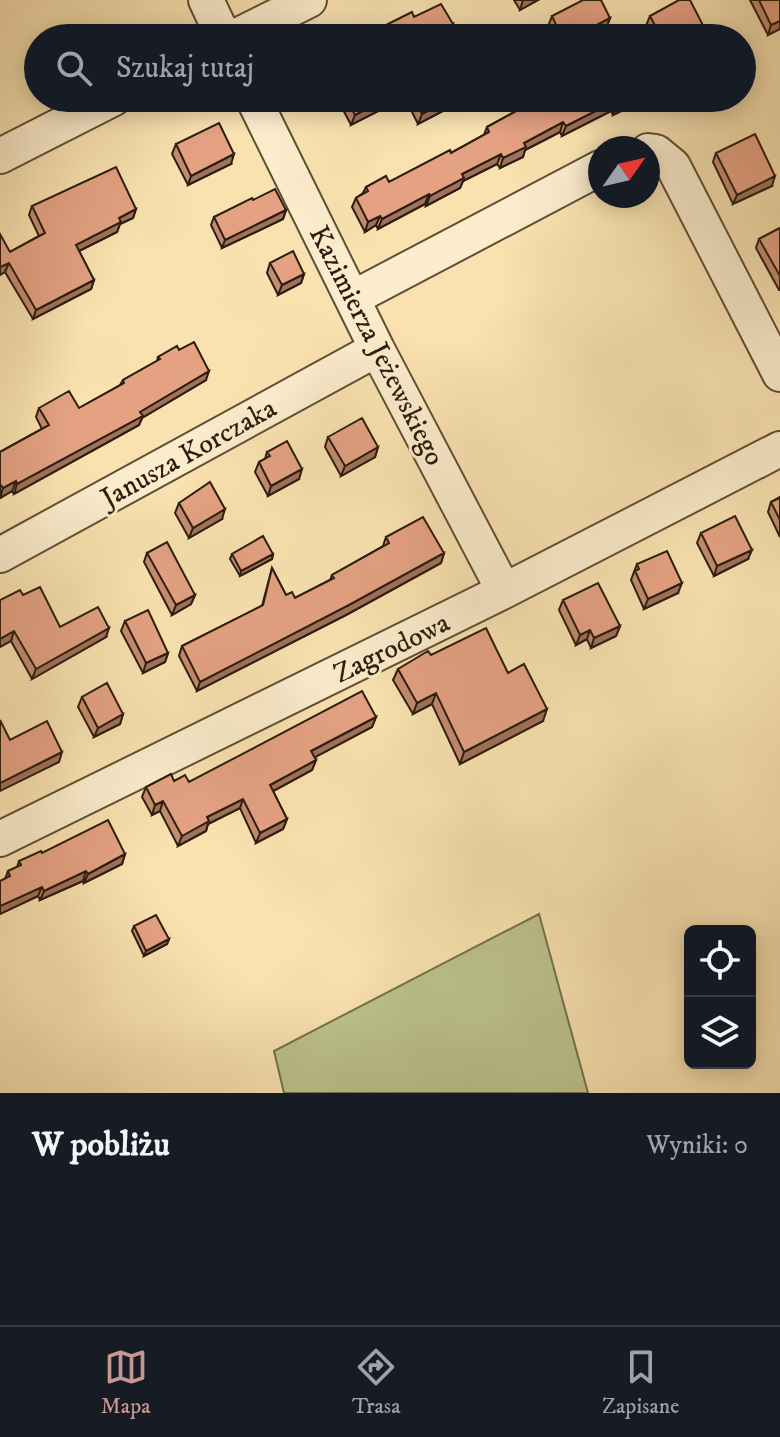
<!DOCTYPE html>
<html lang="pl">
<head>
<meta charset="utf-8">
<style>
  :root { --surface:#171b24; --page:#20242c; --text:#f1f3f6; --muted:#9ea1a6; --line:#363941; --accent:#c59692 }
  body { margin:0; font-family:"IM FELL DW Pica",serif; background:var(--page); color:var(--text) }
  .controls { position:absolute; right:24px; bottom:24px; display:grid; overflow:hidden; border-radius:12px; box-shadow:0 4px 20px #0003 }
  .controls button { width:72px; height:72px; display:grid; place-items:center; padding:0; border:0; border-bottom:2px solid var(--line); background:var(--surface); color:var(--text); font:40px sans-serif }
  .compass { position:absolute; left:588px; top:136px; width:72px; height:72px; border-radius:50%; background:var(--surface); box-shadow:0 4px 20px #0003; rotate:56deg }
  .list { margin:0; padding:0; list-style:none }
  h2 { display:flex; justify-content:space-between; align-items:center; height:104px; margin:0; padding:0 32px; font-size:34px }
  h2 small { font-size:26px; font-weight:400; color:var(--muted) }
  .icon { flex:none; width:44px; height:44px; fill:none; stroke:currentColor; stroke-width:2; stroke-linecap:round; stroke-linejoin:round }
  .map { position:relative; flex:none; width:780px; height:1093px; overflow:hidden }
  .search { position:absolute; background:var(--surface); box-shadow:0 4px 20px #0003; left:24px; right:24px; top:24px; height:88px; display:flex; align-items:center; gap:20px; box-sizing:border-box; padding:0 28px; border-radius:44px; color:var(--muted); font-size:30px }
  .sheet { height:232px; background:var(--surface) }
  nav { display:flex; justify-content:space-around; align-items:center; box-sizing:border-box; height:112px; border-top:2px solid var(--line); background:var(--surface); font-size:22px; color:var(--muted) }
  nav a { display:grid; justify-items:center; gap:4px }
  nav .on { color:var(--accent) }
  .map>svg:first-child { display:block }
  .green { fill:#bcc38c; stroke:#74704d; stroke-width:2 }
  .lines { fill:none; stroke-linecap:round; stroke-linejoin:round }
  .minor-casing { stroke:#5f4e36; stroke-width:38 }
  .minor { stroke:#fbeccc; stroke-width:34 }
  .wall { fill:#c48b71; stroke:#2c1d0e; stroke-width:2 }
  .shaded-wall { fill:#a0715c; stroke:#2c1d0e; stroke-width:2 }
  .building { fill:#e4a283; stroke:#2c1d0e; stroke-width:2 }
  .labels { text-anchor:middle; stroke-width:6; stroke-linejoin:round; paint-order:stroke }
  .street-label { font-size:28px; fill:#2c1d0e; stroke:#fbeccc }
</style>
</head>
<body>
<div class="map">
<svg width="780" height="1093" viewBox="0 0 780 1093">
  <rect width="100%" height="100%" fill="#f9e2b0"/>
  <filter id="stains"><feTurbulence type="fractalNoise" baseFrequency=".0025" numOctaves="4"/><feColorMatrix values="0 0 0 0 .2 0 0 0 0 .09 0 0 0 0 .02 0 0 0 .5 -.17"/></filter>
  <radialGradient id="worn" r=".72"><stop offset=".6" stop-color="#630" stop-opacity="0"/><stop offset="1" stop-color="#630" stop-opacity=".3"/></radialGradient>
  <path class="green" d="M539,914L588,1093H284L274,1051Z"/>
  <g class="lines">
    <g class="minor-casing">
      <path id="minor" d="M206,0L224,38
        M233,38L309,0
        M253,98L377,349L504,591
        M648,151L656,152L673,166L780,374
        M0,156L114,98
        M353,298L600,168
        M0,555L377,349
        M0,839L504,591L780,449"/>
    </g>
    <use href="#minor" class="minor"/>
  </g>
  <path class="wall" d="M514,0H538L520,10Z
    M750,0H780V29L768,35Z
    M552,16L610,18L607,26L584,38H556L549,24Z
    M650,16L708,35L707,38H653L646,26Z
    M414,17L453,24L449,34L442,38H377L380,28Z
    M342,98H391L388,106L351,125L340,104Z
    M412,98H462L460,102L418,124L409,106Z
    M540,98H638L636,104L613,115L611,111L562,136L560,132L525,150L523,157L500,168L497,164L463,181L460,188L426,206L425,204L378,229L376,225L365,232L352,207L356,198L363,193L366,187L389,182L451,153L484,135L487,127Z
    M176,144L231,164L188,185L172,154Z
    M716,153L772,186L733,204L713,162Z
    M253,200L286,210L283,219L222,248L211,225L214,217Z
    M32,206L136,209L133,218L120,224L117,232L79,251L94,280L91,289L33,319L5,272L10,252L39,236L29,215Z
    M780,228V290H779L756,248L759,239Z
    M270,263L304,274L301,283L278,295L267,273Z
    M179,350L206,380L142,418L139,425L14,494L12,491L0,498V452L42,429L36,417L39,408H79L120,385L123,380L157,361L158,357Z
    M328,437L378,447L375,457L341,476L325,447Z
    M267,452L299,479L268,496L255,472L259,462L265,459Z
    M780,497V537L768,512L771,502Z
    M179,503L222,519L189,538L175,513Z
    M701,533L748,559L714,576L697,543Z
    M386,537L444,553L441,563L346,615L197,691L179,656L182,646L262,606L272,568L286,595L295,598L330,580L332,575L383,546Z
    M147,553L195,595L191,604L172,615L144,562Z
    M232,554H273L272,559L240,576L230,559Z
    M637,564L678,593L644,609L631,580Z
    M23,595L60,627L106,637L32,679L11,641Z
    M563,600L620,626L616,636L591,648L587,639L576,645L559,610Z
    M125,621L168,653L165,662L143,673L121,631Z
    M431,655L508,673L543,721L460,764L432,704L413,714L393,680L398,669Z
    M82,697L123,714L120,724L94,737L78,707Z
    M376,717L372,727L314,757L316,760L312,770L273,791L287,819L283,829L256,843L240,808L208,824L206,831L178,846L160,811L152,815L142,797L146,787L174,781L189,782Z
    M42,853L125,854L122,864L84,883L83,881L40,900L38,896L0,914V881L5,879L8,871L17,867L19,861Z
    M134,926L169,939L167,944L144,956L132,931Z"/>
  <path class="shaded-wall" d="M523,0H538L520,10Z
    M610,18L607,26L584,38H572Z
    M780,21V29L768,35L771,25Z
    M453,24L449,34L442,38H426Z
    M388,98H391L388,106L351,125L355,115Z
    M452,98H462L460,102L418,124L422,114Z
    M631,98H638L636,104L613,115L617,105Z
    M615,101L611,111L562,136L566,126Z
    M563,122L560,132L525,150L523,157L500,168L503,158L524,143Z
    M234,154L231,164L188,185L191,176Z
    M501,154L497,164L463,181L460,188L426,206L430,196L462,174Z
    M775,176L772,186L733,204L737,195Z
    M429,194L425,204L378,229L382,219Z
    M136,209L133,218L120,224L117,232L73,254L76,245L119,218Z
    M286,210L283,219L222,248L225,240Z
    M380,216L376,225L365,232L368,222Z
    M9,263L5,272L0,275V267Z
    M304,274L301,283L278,295L282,285Z
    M94,280L91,289L33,319L36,310Z
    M209,371L206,380L142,418L139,425L14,494L17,484Z
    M378,447L375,457L341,476L345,466Z
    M302,469L299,479L268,496L271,486Z
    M16,481L12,491L0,498L3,488Z
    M225,509L222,519L189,538L193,528Z
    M752,550L748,559L714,576L717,566Z
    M444,553L441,563L346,615L197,691L200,682Z
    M273,554L272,559L240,576L241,571Z
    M682,583L678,593L644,609L648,599Z
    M195,595L191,604L172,615L176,605Z
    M620,626L616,636L591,648L594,638Z
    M109,628L106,637L32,679L36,669Z
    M590,630L587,639L576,645L580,635Z
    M14,631L11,641L0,647V639Z
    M168,653L165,662L143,673L146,663Z
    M436,693L432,704L413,714L417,703Z
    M547,709L543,721L460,764L464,752Z
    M123,714L120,724L94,737L98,728Z
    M376,717L372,727L308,761L311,751Z
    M62,752L59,762L0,791V783Z
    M316,760L312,770L266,795L270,785Z
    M243,799L240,808L208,824L206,831L178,846L182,836L207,817Z
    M163,801L160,811L152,815L155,805Z
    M287,819L283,829L256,843L260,833Z
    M125,854L122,864L84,883L88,874Z
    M86,871L83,881L40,900L44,891Z
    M42,887L38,896L0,914V906Z
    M169,939L167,944L144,956L146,951Z"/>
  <path class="building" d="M583,0H601L610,18L572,38H562L552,16Z
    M679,0H690L708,35L702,38H658L661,37L650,16Z
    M759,0H780V21L771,25Z
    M441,4L453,24L426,38H386L380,28L412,12L414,17Z
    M346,98H388L355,115Z
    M413,98H452L422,114Z
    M540,98H631L617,105L615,101L566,126L563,122L524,143L526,147L503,158L501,154L462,174L464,178L430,196L429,194L382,219L380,216L368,222L356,198L368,191L366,187L386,176L389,182L450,150L451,153L489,132L487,127Z
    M219,123L234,154L191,176L176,144Z
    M755,134L775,176L737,195L716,153Z
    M116,167L136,209L119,218L121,222L76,245L94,280L36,310L9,263L0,267V234L10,252L45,233L32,206Z
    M275,189L286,210L225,240L214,217L252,198L253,200Z
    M780,228V276L759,239Z
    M293,251L304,274L282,285L270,263Z
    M194,342L209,371L140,412L143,416L17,484L16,481L3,488L0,484V452L49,425L39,408L69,391L79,408L124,383L123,380L160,359L158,357L177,346L179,350Z
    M362,418L378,447L345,466L328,437Z
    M287,441L302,469L271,486L259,462L270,456L267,452Z
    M210,482L225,509L193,528L179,503Z
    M780,498V520L771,502Z
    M735,516L752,550L717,566L701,533Z
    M423,517L444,553L349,605L200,682L182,646L263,605L272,568L286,595L292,592L295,598L334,578L332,575L389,543L386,537Z
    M263,536L273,554L241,571L232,554Z
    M167,542L195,595L176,605L147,553Z
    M667,551L682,583L648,599L635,571L639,569L637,564Z
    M598,583L620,626L594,638L590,630L580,635L563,600Z
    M40,587L60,627L98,607L109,628L36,669L14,631L0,639V600L20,590L23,595Z
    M148,610L168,653L146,663L125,621Z
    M486,628L508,673L524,664L547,709L464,752L436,693L417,703L398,669L428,651L431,655Z
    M107,683L123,714L98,728L82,697Z
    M362,691L376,717L311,751L316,760L270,785L287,819L260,833L243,799L207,817L209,821L182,836L163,801L155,805L146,787L171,774L174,781L185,775L189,782Z
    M0,720L10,740L47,721L62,752L0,783Z
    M108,820L125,854L88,874L86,871L44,891L42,887L0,906V881L10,876L8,871L21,865L19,861L41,851L42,853Z
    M156,915L169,939L146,951L134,926Z"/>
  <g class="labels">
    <g class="street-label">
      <text transform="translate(378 345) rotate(63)" y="10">Kazimierza Jeżewskiego</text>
      <text transform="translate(188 452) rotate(-29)" y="10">Janusza Korczaka</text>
      <text transform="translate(391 647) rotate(-26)" y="10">Zagrodowa</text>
    </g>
  </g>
  <rect width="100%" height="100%" filter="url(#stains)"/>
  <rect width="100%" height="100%" fill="url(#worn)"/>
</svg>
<div class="controls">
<button><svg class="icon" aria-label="locate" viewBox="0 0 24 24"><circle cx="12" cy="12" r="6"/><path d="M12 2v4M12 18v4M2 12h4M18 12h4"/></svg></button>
<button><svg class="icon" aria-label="layers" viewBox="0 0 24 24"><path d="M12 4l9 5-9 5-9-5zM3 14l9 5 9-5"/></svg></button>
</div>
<svg class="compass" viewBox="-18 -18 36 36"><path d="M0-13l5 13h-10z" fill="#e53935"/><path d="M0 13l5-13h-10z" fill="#9ea1a6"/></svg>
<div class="search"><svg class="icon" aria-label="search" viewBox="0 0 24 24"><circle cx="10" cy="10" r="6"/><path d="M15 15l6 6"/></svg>Szukaj tutaj</div>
</div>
<section class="sheet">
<h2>W pobliżu<small>Wyniki: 0</small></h2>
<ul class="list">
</ul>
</section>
<nav>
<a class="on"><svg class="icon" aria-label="map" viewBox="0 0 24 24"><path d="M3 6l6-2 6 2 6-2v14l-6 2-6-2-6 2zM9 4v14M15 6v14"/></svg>Mapa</a>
<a><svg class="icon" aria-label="directions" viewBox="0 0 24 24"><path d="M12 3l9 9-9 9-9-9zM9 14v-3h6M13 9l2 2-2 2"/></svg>Trasa</a>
<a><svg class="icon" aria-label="saved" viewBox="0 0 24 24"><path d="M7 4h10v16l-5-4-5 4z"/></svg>Zapisane</a>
</nav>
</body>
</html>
